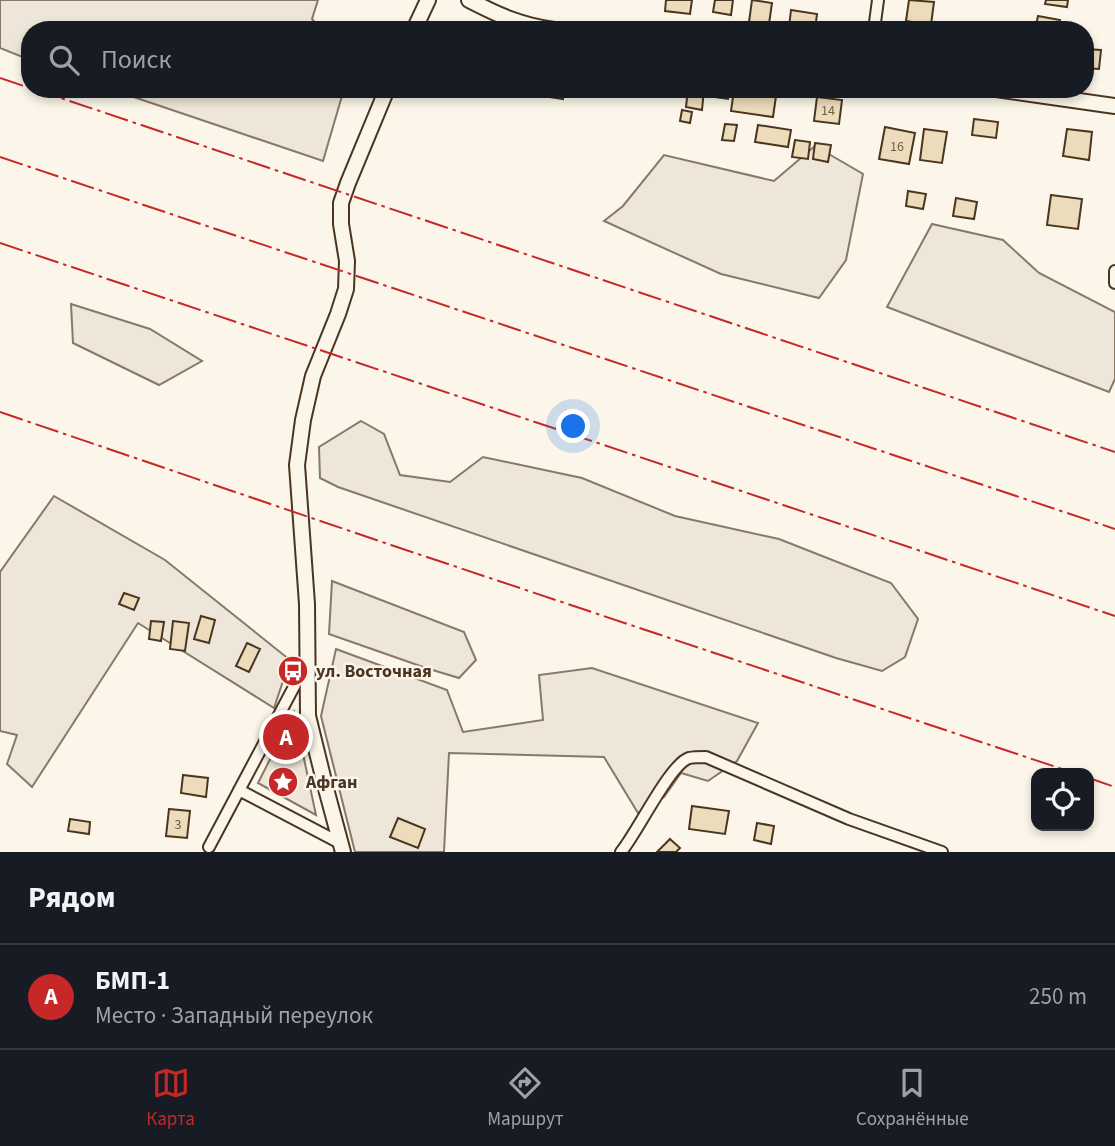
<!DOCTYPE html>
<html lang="ru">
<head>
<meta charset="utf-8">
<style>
  :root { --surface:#171b24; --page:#20242c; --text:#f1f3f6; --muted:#9ea1a6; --line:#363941; --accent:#c62828 }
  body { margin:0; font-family:"Source Sans 3",sans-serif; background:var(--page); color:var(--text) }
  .controls { position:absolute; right:21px; bottom:21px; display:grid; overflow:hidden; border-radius:14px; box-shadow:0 4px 10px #0003 }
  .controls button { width:63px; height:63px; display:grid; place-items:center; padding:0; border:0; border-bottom:2px solid var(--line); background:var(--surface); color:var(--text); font:35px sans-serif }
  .you { position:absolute; left:574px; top:427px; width:24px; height:24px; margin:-18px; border:5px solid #fff; border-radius:50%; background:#1a73e8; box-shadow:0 0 0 10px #1a73e833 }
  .badge { display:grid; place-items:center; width:46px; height:46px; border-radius:50%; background:var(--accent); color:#fff; font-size:23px; font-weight:700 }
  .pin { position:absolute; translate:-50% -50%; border:4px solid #fff; box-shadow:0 2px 7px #0006 }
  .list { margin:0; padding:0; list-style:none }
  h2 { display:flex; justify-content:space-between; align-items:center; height:91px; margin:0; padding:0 28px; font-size:30px }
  h2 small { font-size:23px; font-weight:400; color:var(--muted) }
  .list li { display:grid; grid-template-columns:46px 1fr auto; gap:21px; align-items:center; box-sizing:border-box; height:105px; padding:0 28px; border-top:2px solid var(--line) }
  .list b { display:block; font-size:26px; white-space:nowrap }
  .list p { margin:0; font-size:23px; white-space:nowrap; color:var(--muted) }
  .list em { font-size:23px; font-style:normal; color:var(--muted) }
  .icon { flex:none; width:38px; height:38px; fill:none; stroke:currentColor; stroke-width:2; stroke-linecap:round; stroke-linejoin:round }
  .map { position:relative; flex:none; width:1115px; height:852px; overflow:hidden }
  .search { position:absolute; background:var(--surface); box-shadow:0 4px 10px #0003; left:21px; right:21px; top:21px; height:77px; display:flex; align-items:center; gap:18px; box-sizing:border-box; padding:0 24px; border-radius:28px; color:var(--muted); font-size:26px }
  .sheet { height:196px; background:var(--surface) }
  nav { display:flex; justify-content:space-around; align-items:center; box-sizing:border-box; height:98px; border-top:2px solid var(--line); background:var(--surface); font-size:19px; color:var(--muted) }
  nav a { display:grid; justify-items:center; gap:4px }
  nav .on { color:var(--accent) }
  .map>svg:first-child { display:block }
  .green { fill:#ede6d9; stroke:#887966; stroke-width:2 }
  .building { fill:#ecdcbc; stroke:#4a3520; stroke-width:2 }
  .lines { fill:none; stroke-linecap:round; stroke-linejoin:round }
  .street-casing { stroke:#4a3520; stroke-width:14 }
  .secondary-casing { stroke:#4a3520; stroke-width:18 }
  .street { stroke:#fbf6e9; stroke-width:10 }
  .secondary { stroke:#fbf6e9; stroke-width:14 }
  .power { stroke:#c62828; stroke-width:2; stroke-dasharray:24 5 3.5 5; stroke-linecap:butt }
  .labels { text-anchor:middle; stroke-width:5; stroke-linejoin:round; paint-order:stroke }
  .number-label { font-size:14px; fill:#725f47 }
  .poi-label { font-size:18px; font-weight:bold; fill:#4a3520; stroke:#fbf6e9; text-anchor:start }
</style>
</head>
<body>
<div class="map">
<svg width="1115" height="852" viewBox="0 0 1115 852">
  <rect width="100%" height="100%" fill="#fbf6e9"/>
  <path class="green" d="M0,0H318L312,19L322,30H30V60L0,48Z
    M110,89H344L323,161Z
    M815,146L863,174L846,260L819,298L721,274L604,221L623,206L664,155L774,181Z
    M932,224L1003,240L1039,273L1115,312V379L1109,392L887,307Z
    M71,304L150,329L202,361L159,385L73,343Z
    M361,421L384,434L400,475L450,482L483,457L582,478L675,516L779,539L891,583L918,619L905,657L882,671L836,658L338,487L320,478L319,447Z
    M54,496L165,560L290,660L274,708L138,623L32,787L7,764L17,735L0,731V572Z
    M332,581L464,632L476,660L459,678L426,668L329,634Z
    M336,649L447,690L463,732L543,720L539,675L592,668L758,723L737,761L708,781L681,773L664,797L638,813L604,757L449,753L444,852H355L321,716Z
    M294,712L316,815L258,783Z"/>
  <path class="building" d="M666,0H692L690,14L665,11Z
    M715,0H733L731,15L713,12Z
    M752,0L772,3L769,24L749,22Z
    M909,0L934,2L931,25L906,21Z
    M1046,0H1068L1067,7L1045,4Z
    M791,10L817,14L815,30L789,27Z
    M1038,16L1060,20L1058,30H1035Z
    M1085,49L1101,50L1099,69L1085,68Z
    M550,89H564L563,99L549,97Z
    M688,89H704L702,110L686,107Z
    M715,89H730L728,99L714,97Z
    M734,90L776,96L773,117L731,111Z
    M817,97L842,100L839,124L814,121Z
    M682,110L692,112L690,123L680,121Z
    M974,119L998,122L996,138L972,135Z
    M725,124L737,125L734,141L722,140Z
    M758,125L791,130L788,147L755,142Z
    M885,127L915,133L909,164L879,159Z
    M924,129L947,132L942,163L920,160Z
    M1067,129L1092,132L1089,160L1063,156Z
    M795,140L810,142L808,159L792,157Z
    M815,143L831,145L828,162L813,159Z
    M908,191L926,194L923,209L906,206Z
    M1051,195L1082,199L1078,229L1047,225Z
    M956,198L977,202L974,219L953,216Z
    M124,593L139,598L134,610L119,604Z
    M201,616L215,620L209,643L194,639Z
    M151,621L164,622L161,641L149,639Z
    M173,621L189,623L185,651L170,649Z
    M247,643L260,649L249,672L236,666Z
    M183,775L208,778L206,797L181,793Z
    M692,806L729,811L725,834L689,829Z
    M169,809L190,811L187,838L166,836Z
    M398,818L425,829L418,848L390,837Z
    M70,819L90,822L89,834L68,831Z
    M757,823L774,826L771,844L754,840Z
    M670,839L680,848L676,852H657Z"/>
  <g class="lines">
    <g class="street-casing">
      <path id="street" d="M874,30L878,0
        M1115,271V283
        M239,790L340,843
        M209,847L306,664
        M621,852C637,833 670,764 689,758C694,757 701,757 706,757L849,819L942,852"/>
    </g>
    <g class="secondary-casing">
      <path id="secondary" d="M469,0C500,16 520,25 554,30
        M414,30L428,0
        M996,89L1115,106
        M343,852L325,785L308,716L307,604L297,465L303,420L313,376L338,314L346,289L347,261L341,224V203L348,183L387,89"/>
    </g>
    <use href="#street" class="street"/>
    <use href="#secondary" class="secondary"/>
    <path class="power" d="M0,78L30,88
      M34,89L1115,452
      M0,157L1115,529
      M0,243L1115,616
      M0,412L391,545L1074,773
      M1089,778L1115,787"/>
  </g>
  <defs>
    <g id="bus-disc" transform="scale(1.575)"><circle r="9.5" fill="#c62828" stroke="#fbf6e9"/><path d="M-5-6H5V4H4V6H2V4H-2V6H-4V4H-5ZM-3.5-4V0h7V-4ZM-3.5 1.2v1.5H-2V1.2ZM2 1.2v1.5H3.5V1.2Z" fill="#fff"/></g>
    <g id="sight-disc" transform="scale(1.575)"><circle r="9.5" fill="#c62828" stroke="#fbf6e9"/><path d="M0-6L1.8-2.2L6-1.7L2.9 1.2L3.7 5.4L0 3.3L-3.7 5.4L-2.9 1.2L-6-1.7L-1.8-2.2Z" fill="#fff"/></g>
  </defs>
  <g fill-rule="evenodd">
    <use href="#bus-disc" x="293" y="671"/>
    <use href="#sight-disc" x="283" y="782"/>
  </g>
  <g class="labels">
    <g class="number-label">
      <text x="828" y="115">14</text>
      <text x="897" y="151">16</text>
      <text x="178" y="829">3</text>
    </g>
    <g class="poi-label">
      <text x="316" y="677">ул. Восточная</text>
      <text x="306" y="788">Афган</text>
    </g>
  </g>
</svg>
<div class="controls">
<button><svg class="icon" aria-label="locate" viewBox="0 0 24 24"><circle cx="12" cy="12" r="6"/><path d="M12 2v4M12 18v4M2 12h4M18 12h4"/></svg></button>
</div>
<div class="you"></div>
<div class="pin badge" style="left:286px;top:737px">A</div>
<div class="search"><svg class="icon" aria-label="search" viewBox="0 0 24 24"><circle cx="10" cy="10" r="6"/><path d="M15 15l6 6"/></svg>Поиск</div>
</div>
<section class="sheet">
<h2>Рядом<small></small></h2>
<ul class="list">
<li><span class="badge">A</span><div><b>БМП-1</b><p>Место · Западный переулок</p></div><em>250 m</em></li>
</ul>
</section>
<nav>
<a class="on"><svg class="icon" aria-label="map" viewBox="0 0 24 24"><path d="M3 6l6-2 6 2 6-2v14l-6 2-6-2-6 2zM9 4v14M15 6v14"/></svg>Карта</a>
<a><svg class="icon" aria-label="directions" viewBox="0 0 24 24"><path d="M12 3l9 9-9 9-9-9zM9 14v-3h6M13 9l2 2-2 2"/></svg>Маршрут</a>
<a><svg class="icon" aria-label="saved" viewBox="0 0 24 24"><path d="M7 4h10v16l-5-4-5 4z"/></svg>Сохранённые</a>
</nav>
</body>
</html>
